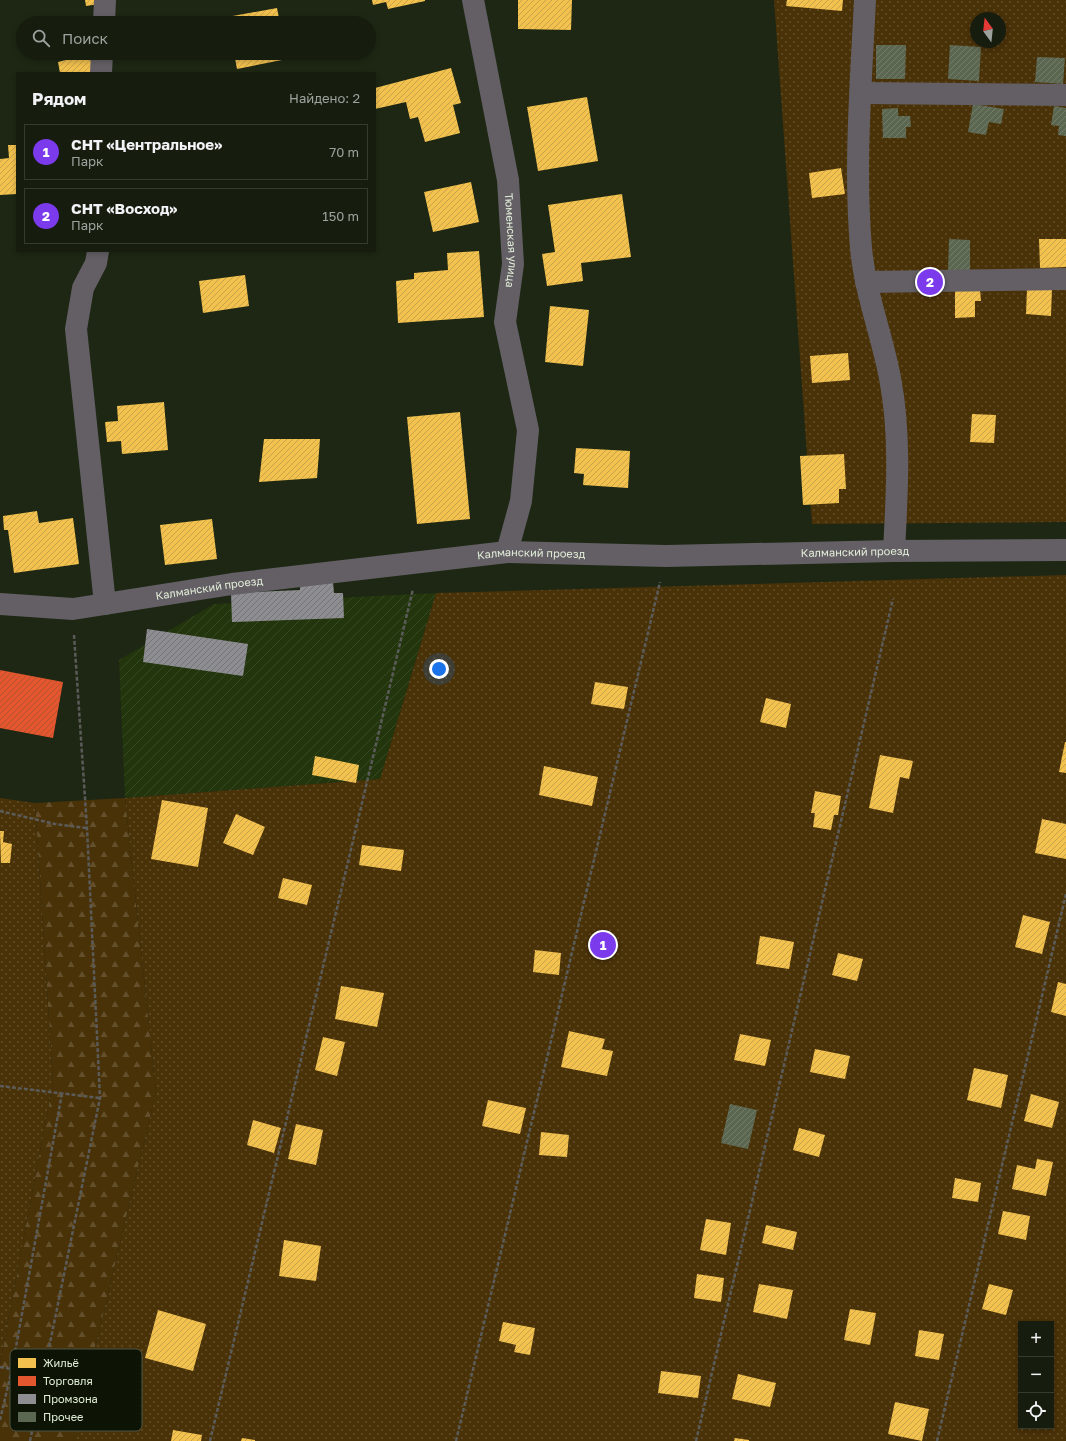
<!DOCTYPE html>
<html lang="ru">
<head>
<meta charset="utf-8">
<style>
  :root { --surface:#161d0e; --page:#1f2617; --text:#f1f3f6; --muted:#9ea29e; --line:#353b2e; --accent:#7c3aed }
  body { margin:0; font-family:"Golos Text",sans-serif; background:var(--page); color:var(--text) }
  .controls { position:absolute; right:12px; bottom:12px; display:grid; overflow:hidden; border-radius:0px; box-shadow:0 2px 6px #0003 }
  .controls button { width:36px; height:36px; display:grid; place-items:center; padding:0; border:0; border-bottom:1px solid var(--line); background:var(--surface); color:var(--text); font:20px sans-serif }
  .compass { position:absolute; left:970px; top:12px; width:36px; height:36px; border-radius:50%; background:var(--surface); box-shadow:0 2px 6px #0003; rotate:345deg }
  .you { position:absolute; left:439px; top:669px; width:14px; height:14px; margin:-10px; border:3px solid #fff; border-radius:50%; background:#1a73e8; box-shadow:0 0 0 6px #1a73e833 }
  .badge { display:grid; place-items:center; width:26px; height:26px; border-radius:50%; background:var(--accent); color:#fff; font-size:13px; font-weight:700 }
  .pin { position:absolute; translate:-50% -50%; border:2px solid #fff; box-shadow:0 1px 4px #0006 }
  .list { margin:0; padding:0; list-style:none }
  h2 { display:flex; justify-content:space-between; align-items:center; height:52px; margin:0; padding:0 16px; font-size:17px }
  h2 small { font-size:13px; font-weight:400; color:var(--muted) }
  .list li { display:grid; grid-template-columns:26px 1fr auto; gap:12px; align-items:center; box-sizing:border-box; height:56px; margin:0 8px 8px; padding:0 8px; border:1px solid var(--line); border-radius:0px }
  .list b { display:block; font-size:15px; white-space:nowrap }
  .list p { margin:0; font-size:13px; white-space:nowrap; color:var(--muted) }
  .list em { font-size:13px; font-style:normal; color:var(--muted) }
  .icon { flex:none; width:22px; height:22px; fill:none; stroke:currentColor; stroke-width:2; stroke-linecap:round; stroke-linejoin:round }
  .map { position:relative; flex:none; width:1066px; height:1441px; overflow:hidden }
  .search { position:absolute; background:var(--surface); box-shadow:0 2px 6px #0003; left:16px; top:16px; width:360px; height:44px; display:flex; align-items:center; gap:10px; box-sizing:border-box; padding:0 14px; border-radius:22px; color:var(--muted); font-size:15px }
  .panel { position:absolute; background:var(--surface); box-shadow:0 2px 6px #0003; left:16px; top:72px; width:360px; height:180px; border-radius:0px }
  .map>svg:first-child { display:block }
  .industrial { fill:url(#industrial-furrows) }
  .forest { fill:url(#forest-firs) }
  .garden { fill:url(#garden-dots); fill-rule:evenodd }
  .homes { fill:url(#homes-hatch) }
  .shops { fill:url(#shops-hatch) }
  .industry { fill:url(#industry-hatch) }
  .building { fill:url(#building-hatch) }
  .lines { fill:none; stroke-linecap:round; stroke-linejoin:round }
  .path { stroke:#5b5c5a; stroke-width:2.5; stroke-dasharray:4 2; stroke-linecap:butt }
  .street { stroke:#635f65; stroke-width:22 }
  .labels { text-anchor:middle; stroke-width:4; stroke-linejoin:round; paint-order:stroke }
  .street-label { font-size:11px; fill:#e2eed8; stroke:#0d1406 }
  .key { fill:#0d1406; stroke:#4d5545; stroke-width:1 }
  .key-label { font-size:11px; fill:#e2eed8 }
</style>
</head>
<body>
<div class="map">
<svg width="1066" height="1441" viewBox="0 0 1066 1441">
  <defs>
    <pattern id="industrial-furrows" width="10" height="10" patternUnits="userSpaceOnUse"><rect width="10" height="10" fill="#22350c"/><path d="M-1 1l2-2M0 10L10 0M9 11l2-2" fill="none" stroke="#374923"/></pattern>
    <pattern id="forest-firs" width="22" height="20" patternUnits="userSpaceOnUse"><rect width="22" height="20" fill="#493108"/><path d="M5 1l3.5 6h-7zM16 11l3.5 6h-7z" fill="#634f2b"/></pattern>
    <pattern id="garden-dots" width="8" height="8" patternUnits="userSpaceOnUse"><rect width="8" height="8" fill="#493108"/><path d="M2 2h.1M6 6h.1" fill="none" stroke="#634f2b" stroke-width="1.8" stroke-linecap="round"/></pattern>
    <pattern id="homes-hatch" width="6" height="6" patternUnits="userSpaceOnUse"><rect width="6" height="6" fill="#f2c14e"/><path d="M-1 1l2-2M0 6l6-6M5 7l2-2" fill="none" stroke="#c6a24b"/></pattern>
    <pattern id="shops-hatch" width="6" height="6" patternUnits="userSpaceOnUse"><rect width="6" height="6" fill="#e4572e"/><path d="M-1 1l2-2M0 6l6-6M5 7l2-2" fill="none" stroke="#b45234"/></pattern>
    <pattern id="industry-hatch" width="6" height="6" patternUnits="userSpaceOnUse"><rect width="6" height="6" fill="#8d8d92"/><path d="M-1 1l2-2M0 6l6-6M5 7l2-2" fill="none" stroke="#737476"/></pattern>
    <pattern id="building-hatch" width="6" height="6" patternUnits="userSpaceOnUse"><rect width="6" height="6" fill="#5c6751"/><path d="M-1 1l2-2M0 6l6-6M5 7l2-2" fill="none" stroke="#737d69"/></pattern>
  </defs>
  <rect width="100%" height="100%" fill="#1d2713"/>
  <path class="industrial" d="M436,593L380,779L125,798L119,660L214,604Z"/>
  <path class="forest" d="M125,798L156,1092L73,1441H0V1364L53,1082L35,803Z"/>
  <path class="garden" d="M774,0H1066V522L812,524ZM976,18H1000V42H976Z
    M1066,575V1441H73L156,1092L125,798L380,779L436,593ZM1021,1324H1051V1426H1021Z
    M0,798L35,803L53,1082L0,1364Z"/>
  <path class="homes" d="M85,0H98L99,4L86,6Z
    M372,0H425V1L388,9L386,2L373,5Z
    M518,0H572L571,30L518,29Z
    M787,0H843L842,11L786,6Z
    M277,8L280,23H228L227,17Z
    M234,53H286L287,59L237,69Z
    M89,54L94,73H60L58,62Z
    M451,68L461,103L453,105L460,133L425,142L418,117L410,119L406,102L375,109V88Z
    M587,97L598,161L538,171L527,107Z
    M8,145H17V194L0,195V159L9,158Z
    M841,168L845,194L812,198L809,173Z
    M471,182L479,222L433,232L424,192Z
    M622,194L631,257L581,263L583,281L547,286L542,254L555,252L548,205Z
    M1039,239H1066V267L1040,268Z
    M479,251L484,317L398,323L396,281L414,279V273L448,270L447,253Z
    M245,275L249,306L203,313L199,281Z
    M1027,288L1052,289L1051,316L1026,314Z
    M955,289H980L981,301H975V317L955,318Z
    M550,306L589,310L583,366L545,362Z
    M848,353L850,380L812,383L810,356Z
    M164,402L168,450L122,454L121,441L107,442L105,422L118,421L117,406Z
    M460,412L470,519L417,524L407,417Z
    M972,414L996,415L994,443L970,442Z
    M264,439H320L317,478L259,482Z
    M576,448L630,451L628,488L583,485L584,474L574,473Z
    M844,454L846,489H839V503L803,505L800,456Z
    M37,511L39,523L73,518L79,564L14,573L8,530H4L3,516Z
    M212,519L217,559L165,565L160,525Z
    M595,682L628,687L624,709L591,704Z
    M766,698L791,704L786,728L760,722Z
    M1065,742H1066V773L1059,772Z
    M880,755L913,761L909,779L900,777L893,813L869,808Z
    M315,756L359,765L356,783L312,775Z
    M544,766L598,777L592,806L539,795Z
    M815,791L841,796L838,815H834L831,830L813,827L815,813H811Z
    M162,800L208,808L198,867L151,859Z
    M236,814L265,827L253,855L223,843Z
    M1042,819L1066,824V859L1035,853Z
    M0,831H4L3,842L12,844L10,863H1V866Z
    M362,845L404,850L401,871L359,865Z
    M283,878L312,885L307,905L278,898Z
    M1023,915L1050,922L1042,954L1015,947Z
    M760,936L794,942L789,969L756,964Z
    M535,950L561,953L559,975L533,972Z
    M838,953L863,959L857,981L832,975Z
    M1058,982L1066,984V1016L1051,1012Z
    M341,986L384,993L377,1027L335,1019Z
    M569,1031L605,1039L602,1049L613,1051L607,1076L561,1067Z
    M740,1034L771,1040L765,1066L734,1060Z
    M323,1037L345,1042L337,1076L315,1070Z
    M815,1049L850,1056L845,1079L810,1072Z
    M974,1068L1008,1075L1001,1108L967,1100Z
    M1031,1094L1059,1102L1052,1128L1024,1121Z
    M488,1100L526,1108L520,1134L482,1126Z
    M253,1120L281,1128L274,1153L247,1145Z
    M296,1124L323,1130L316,1165L288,1159Z
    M799,1128L825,1135L819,1157L793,1150Z
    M541,1132L569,1135L567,1157L539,1155Z
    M1037,1159L1053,1162L1046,1196L1012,1189L1017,1165L1035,1169Z
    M955,1178L981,1183L978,1202L952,1198Z
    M1003,1211L1030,1216L1026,1240L998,1234Z
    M706,1219L731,1223L726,1255L700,1250Z
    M766,1225L797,1232L793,1250L762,1243Z
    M284,1240L321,1246L316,1281L279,1276Z
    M697,1274L724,1278L721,1302L694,1298Z
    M759,1284L793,1290L787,1319L753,1312Z
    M989,1284L1013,1290L1006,1315L982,1309Z
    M850,1309L876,1313L870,1345L844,1340Z
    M158,1310L206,1324L193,1371L145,1358Z
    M503,1322L535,1328L530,1355L514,1352L516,1345L499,1341Z
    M919,1330L944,1334L939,1360L915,1356Z
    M661,1371L701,1376L698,1398L658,1393Z
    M738,1374L776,1383L770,1407L732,1399Z
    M895,1402L929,1409L922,1441L888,1434Z
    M173,1430L202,1435L201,1441H171Z
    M242,1438L255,1440V1441H241Z
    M735,1438L749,1440V1441H734Z"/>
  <path class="shops" d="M0,670L63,682L53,738L0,728Z"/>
  <path class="industry" d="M333,582L334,593H343L344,618L232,622L231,593L300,590V583Z
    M147,629L248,644L243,676L143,662Z"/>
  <path class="building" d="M876,45H906L905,79H876Z
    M950,45L981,47L979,81L948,79Z
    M1037,57L1065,58L1063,84L1035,82Z
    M973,104L1004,109L1001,124L989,122L986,135L968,132Z
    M1054,106L1066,108V136L1058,135L1059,126L1051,125Z
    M898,108V116H910L911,127H906V138H883L882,109Z
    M949,239L970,240V271H948Z
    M730,1104L757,1110L748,1149L721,1143Z"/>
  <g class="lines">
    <path class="path" d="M0,811L55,824L87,828
      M0,1086L100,1098
      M0,1367L12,1369L62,1093
      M0,1420L12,1369
      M30,1441L100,1098L87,828L74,635
      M210,1441L413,589
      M456,1441L660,582
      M696,1441L893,599
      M937,1441L1066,894"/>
    <g class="street">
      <path id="s1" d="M473,0L508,180L513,264L505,322L528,430L521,501L507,552"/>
      <path d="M865,0C861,82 854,166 861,248C865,293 882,335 890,378C901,435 897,493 894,551"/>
      <path d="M104,23L105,0"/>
      <path d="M101,73L102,53"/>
      <path d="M861,93L1066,95"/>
      <path d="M98,251L96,263L83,288L76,329L105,604"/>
      <path d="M866,282L1066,279"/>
      <path id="s2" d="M0,604L73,609L232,584L507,552L666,556L894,551L1066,550"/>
    </g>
  </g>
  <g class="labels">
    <g class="street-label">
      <text dy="4" stroke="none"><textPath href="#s1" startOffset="244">Тюменская улица</textPath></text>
      <text dy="4" stroke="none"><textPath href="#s2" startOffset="859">Калманский проезд</textPath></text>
      <text dy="4" stroke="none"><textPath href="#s2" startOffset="535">Калманский проезд</textPath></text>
      <text dy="4" stroke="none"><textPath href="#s2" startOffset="211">Калманский проезд</textPath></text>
    </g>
  </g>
  <rect x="10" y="1349" width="132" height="82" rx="6" class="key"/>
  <rect x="18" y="1358" width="18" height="10" fill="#f2c14e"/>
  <rect x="18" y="1376" width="18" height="10" fill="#e4572e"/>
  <rect x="18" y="1394" width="18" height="10" fill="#8d8d92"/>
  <rect x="18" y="1412" width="18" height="10" fill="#5c6751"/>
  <g class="key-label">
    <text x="43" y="1367">Жильё</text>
    <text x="43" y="1385">Торговля</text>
    <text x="43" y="1403">Промзона</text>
    <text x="43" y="1421">Прочее</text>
  </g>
</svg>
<div class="controls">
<button>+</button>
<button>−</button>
<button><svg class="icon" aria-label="locate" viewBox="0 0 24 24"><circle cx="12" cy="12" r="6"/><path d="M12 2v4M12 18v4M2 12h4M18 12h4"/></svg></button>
</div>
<svg class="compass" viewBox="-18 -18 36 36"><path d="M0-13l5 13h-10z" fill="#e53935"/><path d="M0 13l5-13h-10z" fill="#9ea29e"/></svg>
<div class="you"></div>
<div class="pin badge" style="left:603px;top:945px">1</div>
<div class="pin badge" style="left:930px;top:282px">2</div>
<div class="search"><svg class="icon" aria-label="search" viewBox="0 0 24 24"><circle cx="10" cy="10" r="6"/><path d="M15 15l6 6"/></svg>Поиск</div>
<section class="panel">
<h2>Рядом<small>Найдено: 2</small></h2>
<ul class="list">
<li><span class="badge">1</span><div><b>СНТ «Центральное»</b><p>Парк</p></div><em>70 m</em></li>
<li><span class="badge">2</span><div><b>СНТ «Восход»</b><p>Парк</p></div><em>150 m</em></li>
</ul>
</section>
</div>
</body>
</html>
